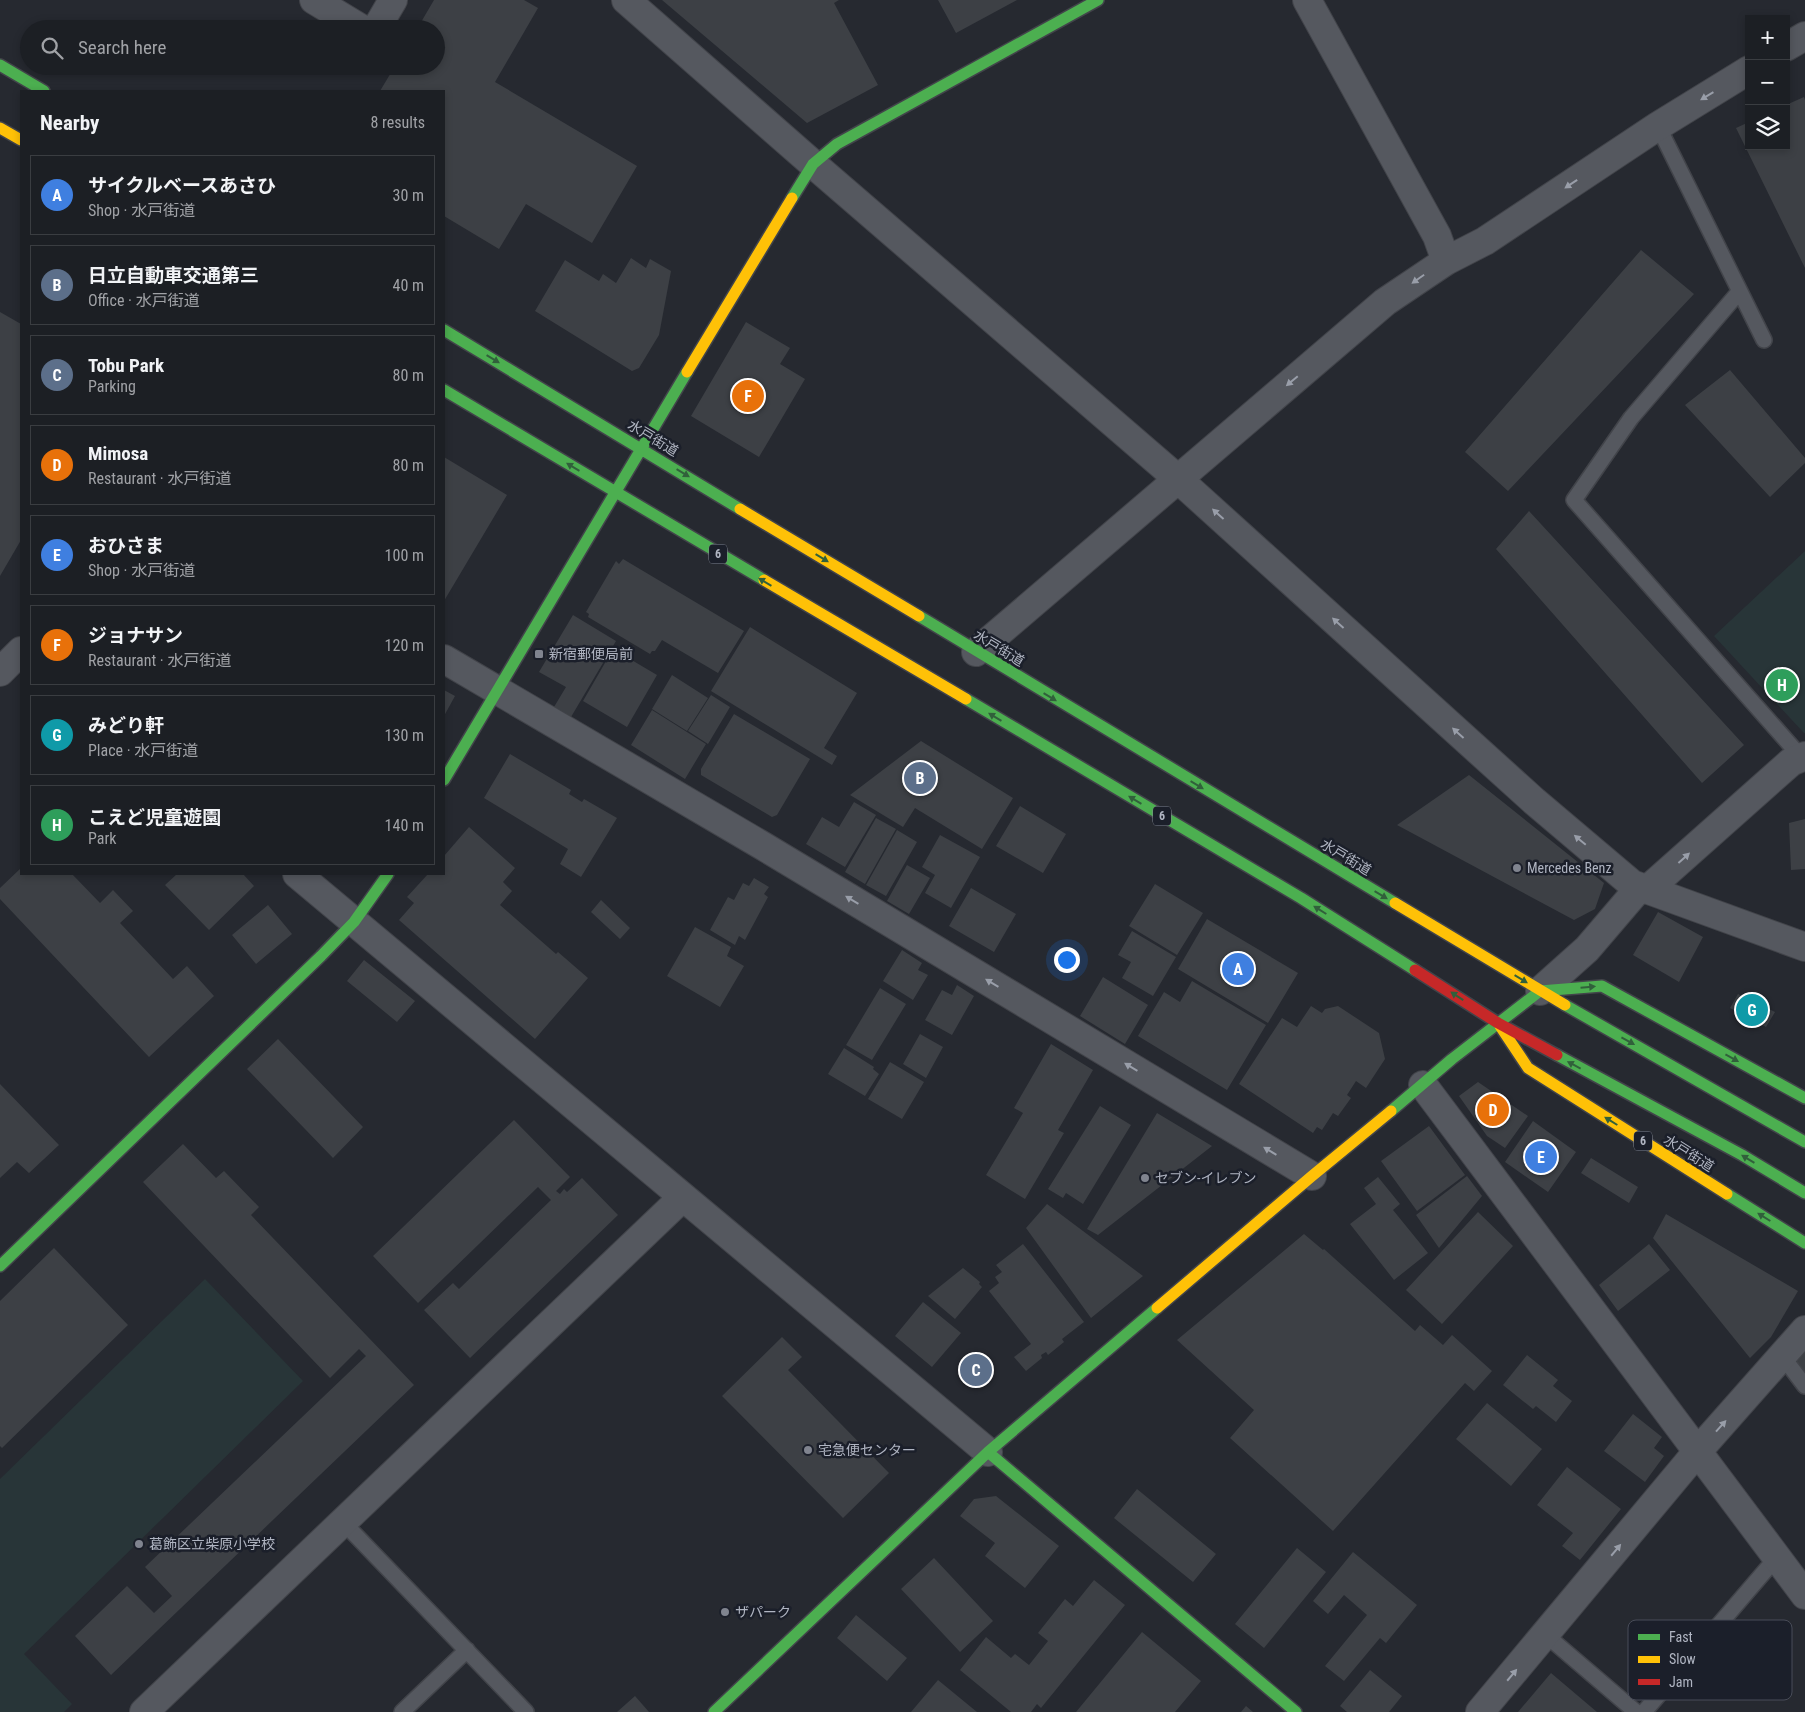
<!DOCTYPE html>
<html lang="en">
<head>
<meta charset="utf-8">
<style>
  :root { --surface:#1c1f24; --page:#25272c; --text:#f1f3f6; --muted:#a0a2a6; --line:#3a3d41; --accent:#ea580c }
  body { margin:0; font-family:"Roboto Condensed","Noto Sans JP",sans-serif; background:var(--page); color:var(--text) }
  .controls { position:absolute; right:15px; top:15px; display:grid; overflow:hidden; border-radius:0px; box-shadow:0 2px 8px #0003 }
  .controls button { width:45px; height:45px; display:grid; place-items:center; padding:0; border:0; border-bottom:1px solid var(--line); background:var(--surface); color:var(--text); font:25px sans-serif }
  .you { position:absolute; left:1066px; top:959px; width:18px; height:18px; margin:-12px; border:4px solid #fff; border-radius:50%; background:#1a73e8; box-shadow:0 0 0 8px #1a73e833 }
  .badge { display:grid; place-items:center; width:32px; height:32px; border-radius:50%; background:var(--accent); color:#fff; font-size:16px; font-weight:700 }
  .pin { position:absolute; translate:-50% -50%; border:2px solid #fff; box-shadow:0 1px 5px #0006 }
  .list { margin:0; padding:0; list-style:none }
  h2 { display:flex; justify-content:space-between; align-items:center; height:65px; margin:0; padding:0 20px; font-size:21px }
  h2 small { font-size:16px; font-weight:400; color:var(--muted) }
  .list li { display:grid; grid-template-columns:32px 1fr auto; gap:15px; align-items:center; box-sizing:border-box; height:80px; margin:0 10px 10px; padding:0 10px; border:1px solid var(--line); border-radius:0px }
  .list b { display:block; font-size:19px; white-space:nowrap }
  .list p { margin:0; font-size:16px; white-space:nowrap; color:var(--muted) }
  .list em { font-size:16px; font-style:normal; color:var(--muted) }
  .icon { flex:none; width:28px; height:28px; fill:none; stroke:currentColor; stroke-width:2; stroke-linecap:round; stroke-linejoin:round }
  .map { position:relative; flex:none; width:1805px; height:1712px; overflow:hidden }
  .search { position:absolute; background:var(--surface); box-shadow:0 2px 8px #0003; left:20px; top:20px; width:425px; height:55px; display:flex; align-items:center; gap:12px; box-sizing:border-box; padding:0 18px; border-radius:28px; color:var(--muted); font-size:19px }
  .panel { position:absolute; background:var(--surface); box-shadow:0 2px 8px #0003; left:20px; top:90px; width:425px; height:785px; border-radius:0px }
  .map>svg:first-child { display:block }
  .green { fill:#283538 }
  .building { fill:#3d4045 }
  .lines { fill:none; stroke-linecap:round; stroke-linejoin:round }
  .lane-casing { stroke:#42444a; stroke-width:18 }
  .street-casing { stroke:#42444a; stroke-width:30 }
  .fast-casing { stroke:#42444a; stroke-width:14 }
  .slow-casing { stroke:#42444a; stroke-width:14 }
  .jam-casing { stroke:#42444a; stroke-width:14 }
  .lane { stroke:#55585f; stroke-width:15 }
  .street { stroke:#55585f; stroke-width:28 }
  .fast { stroke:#4caf50; stroke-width:11 }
  .slow { stroke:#ffc107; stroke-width:11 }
  .jam { stroke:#c62828; stroke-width:11 }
  .oneway { fill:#999ea9 }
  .oneway2 { fill:#31603b }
  .poi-dot { fill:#80848f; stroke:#1b1f2a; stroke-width:2 }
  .labels { text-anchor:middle; stroke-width:5; stroke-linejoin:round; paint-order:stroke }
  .shield { fill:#1b1f2a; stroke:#838894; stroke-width:1 }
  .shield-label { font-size:12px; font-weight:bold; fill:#b0b5c2 }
  .street-label { font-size:14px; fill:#b0b5c2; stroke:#1b1f2a }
  .poi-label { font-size:14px; fill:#b0b5c2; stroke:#1b1f2a; text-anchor:start }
  .key { fill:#1b1f2a; stroke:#484c58; stroke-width:1 }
  .key-label { font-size:14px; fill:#b0b5c2 }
</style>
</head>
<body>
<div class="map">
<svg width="1805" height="1712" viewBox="0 0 1805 1712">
  <rect width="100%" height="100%" fill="#262930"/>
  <path class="green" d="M1805,551V733H1804L1714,636Z
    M205,1279L303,1381L24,1654L72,1704L64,1712H0V1479Z"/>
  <path class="building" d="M434,0H524L538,8L495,82L637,166L592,243L526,204L499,249L444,216V91H380L395,66H436V29H417Z
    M662,0H839L834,3L878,85L807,123Z
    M938,0H1017L956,33Z
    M1804,97L1805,100V268L1736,128L1749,122V146H1786V105Z
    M1641,250L1694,294L1508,491L1465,452Z
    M631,258L646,268L650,259L671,271L659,335L639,368L632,371L535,311L565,260L599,281L603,274L616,283Z
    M0,312L21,324V540L0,576Z
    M746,322L790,348L780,364L805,379L759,457L691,416Z
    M1730,370L1805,458V463L1770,497L1685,405Z
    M444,457L507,495L444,601Z
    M1529,511L1744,745L1702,783L1496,549Z
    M623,559L744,631L718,673L662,640L655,651H652L650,654L588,617L589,614L586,612L616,561L619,564Z
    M573,615L616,641L571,717L554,707L566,687L539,672Z
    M750,627L857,693L824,748L837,756L832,765L711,691Z
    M613,649L657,675L627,727L583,701Z
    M672,675L708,698L687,731L652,709Z
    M444,690L455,696L444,716Z
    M711,695L730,707L708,744L688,731Z
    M652,710L706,744L685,779L631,745Z
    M734,714L810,759L777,815L772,817L701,775V769Z
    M921,741L1013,798L982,849L915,808L903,827L850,795Z
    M510,754L571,790L569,794L582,802L584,799L617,818L581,877L560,864L568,849L484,798Z
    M1469,775L1604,883L1595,909L1574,920L1397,825Z
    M854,802L876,815L845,867L806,844L822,817L839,827Z
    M1020,806L1066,834L1043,873L996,846Z
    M876,818L896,829L865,884L845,872Z
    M1805,819V869L1791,870L1789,823Z
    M469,827L515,868L503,882L512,891L500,905L556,954L558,952L588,978L535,1039L399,920L414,903L407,897L428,874H444V856Z
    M897,830L917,842L886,896L866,885Z
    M940,835L980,857L951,908L925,893L935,875L922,867Z
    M907,865L930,878L909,914L887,901Z
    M21,868V874H72L100,903L113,890L133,911L120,923L173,979L187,966L214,996L149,1057L0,899V888Z
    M177,874H243L254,886L209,930L165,885Z
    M754,878L769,887L764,894L768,897L745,940L739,936L735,945L710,930L728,897L734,900L743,883L749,886Z
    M1155,884L1203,913L1177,955L1129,926Z
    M971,888L1016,914L994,952L949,926Z
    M601,900L630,928L620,939L591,912Z
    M268,905L292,934L256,964L232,935Z
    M1658,912L1703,937L1679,982L1633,955Z
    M1207,919L1298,973L1268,1023L1178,969Z
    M695,927L731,947L727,956L744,966L720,1007L667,976Z
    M1132,931L1176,957L1153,996L1122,978L1131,962L1118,955Z
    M902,950L922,963L918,970L928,975L913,1000L883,981Z
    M364,960L415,1001L397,1022L347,981Z
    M1103,977L1148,1005L1125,1044L1080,1016Z
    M1192,981L1266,1025L1227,1090L1138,1036L1164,992L1180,1002Z
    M957,985L974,996L952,1035L925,1020L942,990L952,995Z
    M880,988L906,1004L872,1060L846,1045Z
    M1738,994L1775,1012L1766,1027L1730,1008Z
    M1311,1006L1322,1013L1325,1009L1338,1006L1379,1033L1385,1059L1366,1088L1356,1081L1347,1095L1351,1098L1338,1116L1333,1113L1322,1130L1317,1127L1313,1133L1239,1084L1282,1018L1297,1027Z
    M920,1034L943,1047L926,1078L903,1064Z
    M278,1039L363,1127L333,1158L247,1069Z
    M1051,1044L1093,1070L1058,1130L1064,1133L1025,1199L986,1175L1023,1113L1014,1108Z
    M844,1048L874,1067L873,1069L879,1074L865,1096L828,1074Z
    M890,1062L924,1082L902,1119L868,1099Z
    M1478,1082L1528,1116L1505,1148L1487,1136L1459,1096Z
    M0,1084L59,1145L29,1173L17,1162L0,1178Z
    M1100,1106L1131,1125L1083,1204L1066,1193L1063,1198L1048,1189Z
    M1157,1113L1212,1146L1098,1235L1087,1229Z
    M514,1120L570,1177L556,1191L560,1194L564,1189L567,1192L582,1178L618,1215L470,1358L424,1310L453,1283L459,1289L551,1200L538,1187L418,1303L373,1256Z
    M1533,1121L1576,1152L1548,1192L1505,1162Z
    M1429,1126L1465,1175L1417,1211L1381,1161Z
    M183,1144L216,1178L224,1171L259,1207L251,1215L414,1385L111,1675L75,1636L127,1586L154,1613L172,1596L145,1567L366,1356L359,1349L330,1378L143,1182Z
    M1591,1158L1638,1187L1629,1203L1581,1173Z
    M1467,1176L1482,1196L1439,1248L1416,1215Z
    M1378,1177L1400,1204L1393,1210L1428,1253L1394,1280L1350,1224L1376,1204L1364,1188Z
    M1047,1204L1143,1276L1091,1318L1026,1228Z
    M1478,1212L1513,1246L1442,1324L1406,1290Z
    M1666,1214L1798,1291L1771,1337L1750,1358L1653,1238Z
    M1304,1234L1323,1250L1324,1249L1415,1331L1420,1325L1443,1345L1452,1335L1492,1371L1474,1391L1465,1383L1333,1531L1230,1438L1254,1410L1177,1340Z
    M1023,1244L1084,1322L1062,1339L1064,1342L1048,1355L1046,1352L1041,1355L1042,1358L1026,1371L1014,1357L1031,1344L989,1291L999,1283L995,1277L1002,1272L996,1265Z
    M1649,1244L1670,1270L1618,1311L1599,1285Z
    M54,1248L128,1325L2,1448L0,1446V1301Z
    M963,1268L980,1282L979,1284L982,1287L955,1319L928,1296Z
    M923,1302L961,1333L932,1367L895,1336Z
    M782,1337L802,1357L788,1370L889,1473L843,1518L722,1396Z
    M1805,1344V1372L1794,1358Z
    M1527,1355L1558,1380L1553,1386L1572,1401L1556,1422L1536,1406L1533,1409L1503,1385Z
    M1487,1403L1542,1449L1511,1486L1456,1439Z
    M1633,1414L1662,1437L1654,1448L1664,1456L1645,1482L1604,1451Z
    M1567,1467L1621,1509L1580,1560L1562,1546L1573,1533L1537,1505Z
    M1137,1489L1216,1554L1193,1582L1114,1518Z
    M996,1496L1059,1546L1025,1588L985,1556L995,1543L960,1516L974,1499Z
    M1297,1548L1326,1572L1264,1648L1235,1624Z
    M1353,1552L1417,1605L1386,1643L1380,1638L1344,1681L1325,1666L1367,1615L1344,1595L1328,1614L1313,1601Z
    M934,1558L993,1621L960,1652L901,1589Z
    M1094,1580L1125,1605L1041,1708L1037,1704L1031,1712H1011L960,1670L986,1637L1011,1658L1015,1654L1029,1665L1048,1641L1038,1633L1065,1599L1073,1606Z
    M856,1615L907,1658L887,1681L837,1638Z
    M1142,1632L1201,1681L1175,1712H1076Z
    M1370,1670L1402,1696L1389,1712H1347L1340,1706Z
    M1551,1673L1597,1712H1518Z
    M938,1680L977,1712H911Z
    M635,1696L649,1712H617Z
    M1246,1706L1253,1712H1241Z"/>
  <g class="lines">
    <g class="lane-casing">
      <path id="lane" d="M1658,126L1764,340
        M1739,292L1631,418L1574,500L1801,757
        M1783,1357L1805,1386
        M342,1521L526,1712
        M1546,1635L1636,1712
        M402,1712L467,1650
        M1644,1712L1777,1557"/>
    </g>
    <g class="street-casing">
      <path id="street" d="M314,0L362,29
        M626,0L813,164L1178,479L1534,801L1632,884L1805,947
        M1307,0L1437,236L1446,261
        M376,29L393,0
        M1786,47L1805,36
        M976,652L1385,302L1446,261L1485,241L1658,126L1749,70
        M444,659L763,846L1312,1176
        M0,672L21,651
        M297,874L988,1452
        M1647,890L1791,762L1805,756
        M1540,991L1587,949L1640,887
        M1423,1085L1805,1595
        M144,1712L683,1197
        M1480,1712L1697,1452L1805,1330"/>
    </g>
    <g class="fast-casing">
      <path id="fast" d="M0,65L44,91
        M792,198L813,164L837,144L1098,0
        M444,330L740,509
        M444,390L764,580
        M919,616L1395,903
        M966,699L1301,898L1415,970
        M444,780L687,372
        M1540,991L1602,986L1805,1098
        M1565,1005L1805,1142
        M1557,1055L1742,1155L1805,1193
        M1391,1111L1452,1059L1540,991
        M1727,1194L1805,1243
        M0,1266L321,956L354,922L388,874
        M988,1452L1296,1712
        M714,1712L988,1452L1157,1308"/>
    </g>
    <g class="slow-casing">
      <path id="slow" d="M0,128L21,140
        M687,372L792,198
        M740,509L919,616
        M764,580L966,699
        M1395,903L1565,1005
        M1500,1026L1528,1068L1727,1194
        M1157,1308L1312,1176L1391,1111"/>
    </g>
    <g class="jam-casing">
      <path id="jam" d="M1415,970L1498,1023L1557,1055"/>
    </g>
    <use href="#lane" class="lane"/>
    <use href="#street" class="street"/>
    <use href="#fast" class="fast"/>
    <use href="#slow" class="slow"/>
    <use href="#jam" class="jam"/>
  </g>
  <defs><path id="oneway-solid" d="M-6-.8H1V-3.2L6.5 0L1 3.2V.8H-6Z" transform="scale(1.25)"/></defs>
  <g class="oneway">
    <use href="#oneway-solid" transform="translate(1707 96) rotate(149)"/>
    <use href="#oneway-solid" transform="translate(1571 184) rotate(146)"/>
    <use href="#oneway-solid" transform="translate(1418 279) rotate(145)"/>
    <use href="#oneway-solid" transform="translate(1292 381) rotate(140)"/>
    <use href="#oneway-solid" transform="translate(1218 514) rotate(-138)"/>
    <use href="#oneway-solid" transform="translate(1338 623) rotate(-138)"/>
    <use href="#oneway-solid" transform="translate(1458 733) rotate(-138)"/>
    <use href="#oneway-solid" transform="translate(1580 840) rotate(-140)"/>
    <use href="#oneway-solid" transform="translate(1684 858) rotate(-42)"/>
    <use href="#oneway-solid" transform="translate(852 900) rotate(-149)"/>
    <use href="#oneway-solid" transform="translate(992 983) rotate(-149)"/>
    <use href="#oneway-solid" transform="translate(1131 1067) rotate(-149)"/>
    <use href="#oneway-solid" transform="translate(1270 1151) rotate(-149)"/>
    <use href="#oneway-solid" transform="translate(1721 1426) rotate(-48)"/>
    <use href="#oneway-solid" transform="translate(1616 1550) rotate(-50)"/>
    <use href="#oneway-solid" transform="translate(1512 1675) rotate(-50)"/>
  </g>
  <g class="oneway2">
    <use href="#oneway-solid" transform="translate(493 359) rotate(31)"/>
    <use href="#oneway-solid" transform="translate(573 467) rotate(-149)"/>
    <use href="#oneway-solid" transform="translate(683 473) rotate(31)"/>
    <use href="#oneway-solid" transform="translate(822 558) rotate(31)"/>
    <use href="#oneway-solid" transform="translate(765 582) rotate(-149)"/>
    <use href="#oneway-solid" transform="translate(1050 697) rotate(31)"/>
    <use href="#oneway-solid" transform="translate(995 717) rotate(-149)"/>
    <use href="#oneway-solid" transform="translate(1197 785) rotate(31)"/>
    <use href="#oneway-solid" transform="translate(1135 800) rotate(-149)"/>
    <use href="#oneway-solid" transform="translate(1381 895) rotate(31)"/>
    <use href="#oneway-solid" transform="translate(1320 910) rotate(-148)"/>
    <use href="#oneway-solid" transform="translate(1521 979) rotate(31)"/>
    <use href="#oneway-solid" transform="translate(1588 987) rotate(-5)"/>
    <use href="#oneway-solid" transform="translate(1457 996) rotate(-147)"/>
    <use href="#oneway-solid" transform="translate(1628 1041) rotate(29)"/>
    <use href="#oneway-solid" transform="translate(1732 1058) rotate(29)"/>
    <use href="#oneway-solid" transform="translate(1574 1065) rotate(-152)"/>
    <use href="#oneway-solid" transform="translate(1611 1121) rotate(-148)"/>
    <use href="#oneway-solid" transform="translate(1748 1159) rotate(-149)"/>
    <use href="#oneway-solid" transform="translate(1764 1217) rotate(-148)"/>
  </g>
  <g class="poi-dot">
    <rect x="534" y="649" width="10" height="10" rx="2.5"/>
    <circle cx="1517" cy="868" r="5"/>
    <circle cx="1145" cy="1178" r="5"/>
    <circle cx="808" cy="1450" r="5"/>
    <circle cx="139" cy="1544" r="5"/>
    <circle cx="725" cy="1612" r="5"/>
  </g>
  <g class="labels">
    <g class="shield">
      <rect x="709" y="544.5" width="18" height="19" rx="4"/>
      <rect x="1153" y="806.5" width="18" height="19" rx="4"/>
      <rect x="1634" y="1131.5" width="18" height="19" rx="4"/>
    </g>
    <g class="shield-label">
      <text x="718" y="558">6</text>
      <text x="1162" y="820">6</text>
      <text x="1643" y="1145">6</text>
    </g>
    <g class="street-label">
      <text transform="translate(653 438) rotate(31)" y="5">水戸街道</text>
      <text transform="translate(999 648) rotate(31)" y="5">水戸街道</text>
      <text transform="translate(1346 857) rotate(31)" y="5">水戸街道</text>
      <text transform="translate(1689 1153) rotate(32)" y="5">水戸街道</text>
    </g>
    <g class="poi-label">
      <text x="549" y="659">新宿郵便局前</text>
      <text x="1527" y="873">Mercedes Benz</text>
      <text x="1155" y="1183">セブン-イレブン</text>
      <text x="818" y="1455">宅急便センター</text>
      <text x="149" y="1549">葛飾区立柴原小学校</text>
      <text x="735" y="1617">ザパーク</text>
    </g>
  </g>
  <rect x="1628" y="1620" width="164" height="80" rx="8" class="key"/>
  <rect x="1638" y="1634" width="22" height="6" fill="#4caf50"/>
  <rect x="1638" y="1656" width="22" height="7" fill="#ffc107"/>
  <rect x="1638" y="1679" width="22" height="6" fill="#c62828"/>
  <g class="key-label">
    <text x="1669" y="1642">Fast</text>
    <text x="1669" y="1664">Slow</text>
    <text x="1669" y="1687">Jam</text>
  </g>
</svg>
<div class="controls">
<button>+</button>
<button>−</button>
<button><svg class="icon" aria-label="layers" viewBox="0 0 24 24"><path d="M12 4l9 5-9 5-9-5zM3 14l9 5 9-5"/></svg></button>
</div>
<div class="you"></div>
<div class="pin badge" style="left:1238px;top:969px;background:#3f7fe0">A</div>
<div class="pin badge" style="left:920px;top:778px;background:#5c6f8a">B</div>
<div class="pin badge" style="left:976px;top:1370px;background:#5c6f8a">C</div>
<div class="pin badge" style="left:1493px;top:1110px;background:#e8710a">D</div>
<div class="pin badge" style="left:1541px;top:1157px;background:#3f7fe0">E</div>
<div class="pin badge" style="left:748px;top:396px;background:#e8710a">F</div>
<div class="pin badge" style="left:1752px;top:1010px;background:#0f9aa8">G</div>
<div class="pin badge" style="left:1782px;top:685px;background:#2e9e5b">H</div>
<div class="search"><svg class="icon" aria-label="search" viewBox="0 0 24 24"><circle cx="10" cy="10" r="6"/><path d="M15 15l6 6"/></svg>Search here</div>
<section class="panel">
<h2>Nearby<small>8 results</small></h2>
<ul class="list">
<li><span class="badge" style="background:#3f7fe0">A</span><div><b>サイクルベースあさひ</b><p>Shop · 水戸街道</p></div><em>30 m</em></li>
<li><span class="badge" style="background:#5c6f8a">B</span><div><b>日立自動車交通第三</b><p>Office · 水戸街道</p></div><em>40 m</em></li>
<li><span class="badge" style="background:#5c6f8a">C</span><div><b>Tobu Park</b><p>Parking</p></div><em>80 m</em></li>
<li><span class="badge" style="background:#e8710a">D</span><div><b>Mimosa</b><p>Restaurant · 水戸街道</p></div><em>80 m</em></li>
<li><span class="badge" style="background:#3f7fe0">E</span><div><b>おひさま</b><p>Shop · 水戸街道</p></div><em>100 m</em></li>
<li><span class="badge" style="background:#e8710a">F</span><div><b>ジョナサン</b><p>Restaurant · 水戸街道</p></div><em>120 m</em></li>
<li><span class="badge" style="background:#0f9aa8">G</span><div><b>みどり軒</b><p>Place · 水戸街道</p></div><em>130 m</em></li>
<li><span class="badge" style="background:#2e9e5b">H</span><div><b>こえど児童遊園</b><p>Park</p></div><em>140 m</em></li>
</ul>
</section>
</div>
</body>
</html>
